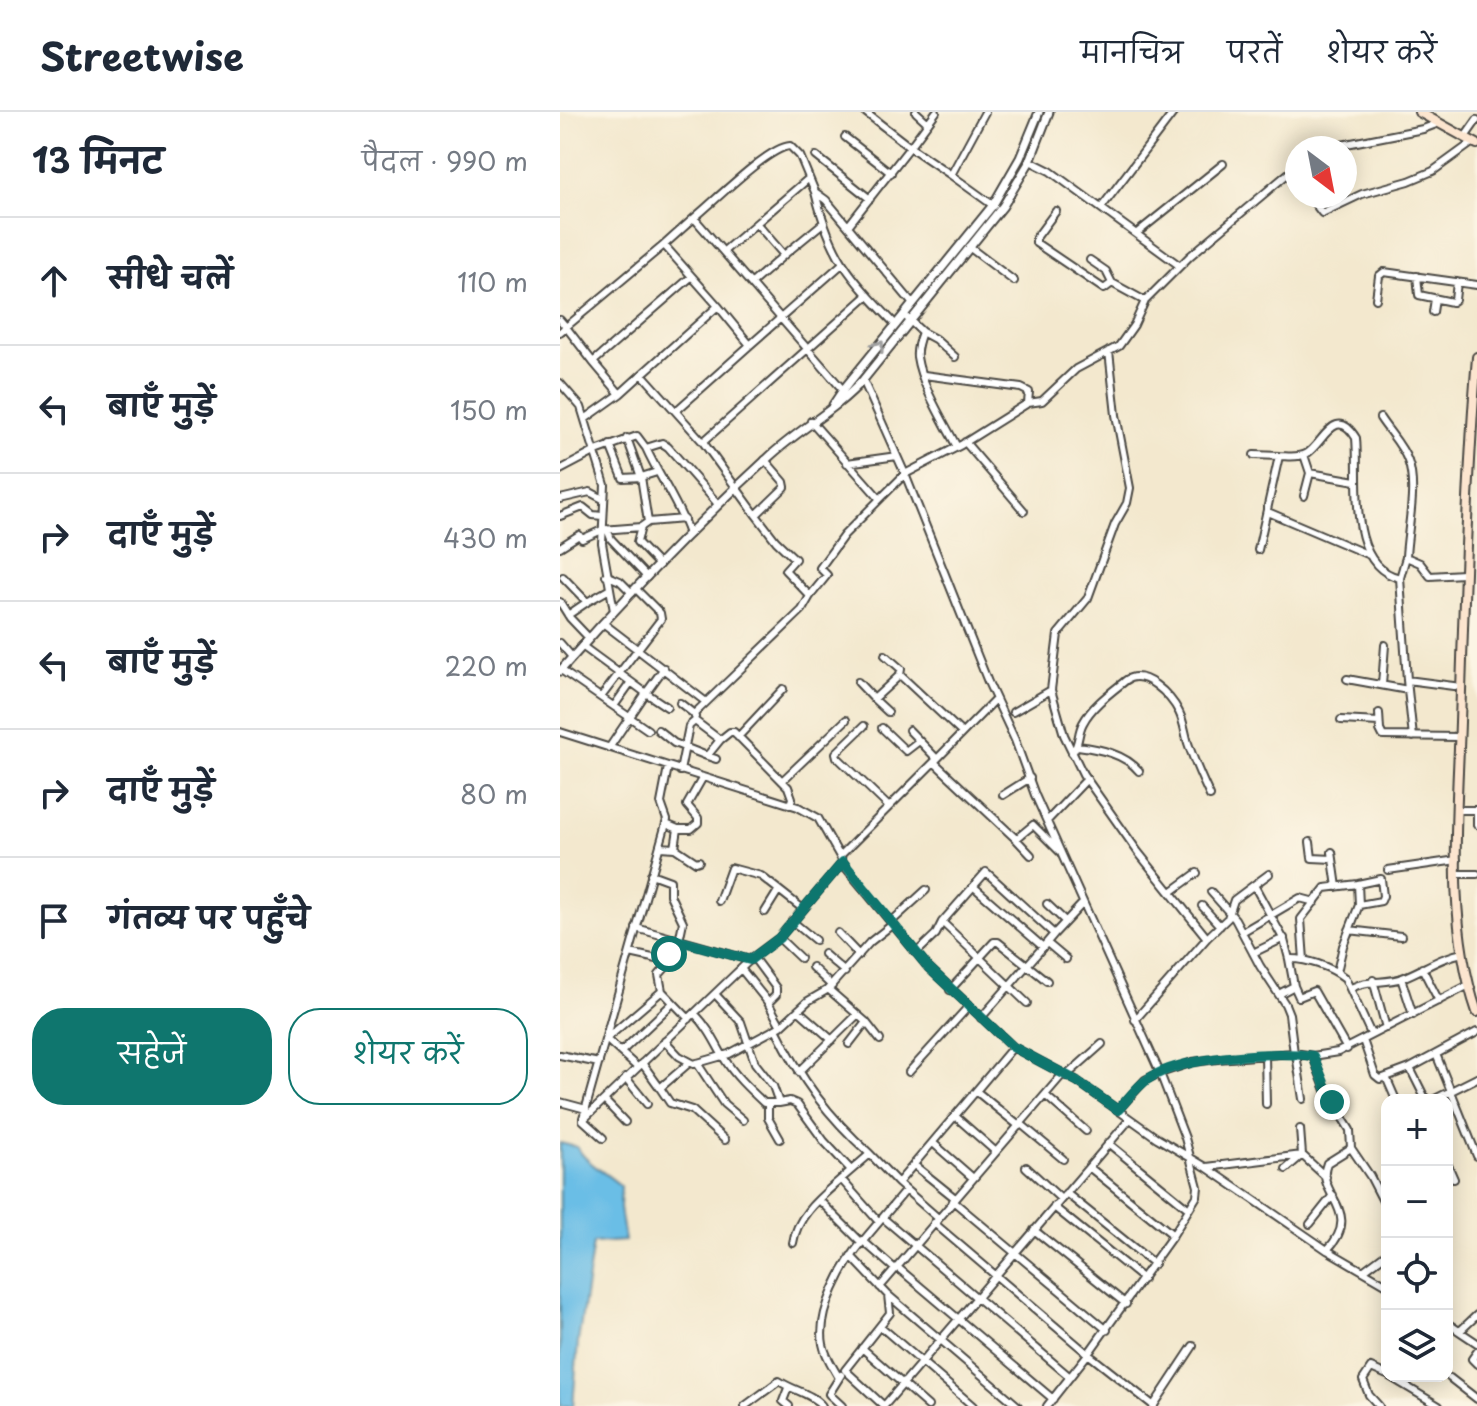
<!DOCTYPE html>
<html lang="hi">
<head>
<meta charset="utf-8">
<style>
  :root { --surface:#fff; --page:#f2f2f3; --text:#1f2937; --muted:#747a83; --line:#e0e1e3; --accent:#0f766e }
  body { margin:0; font-family:"Playpen Sans","Playpen Sans Deva",sans-serif; background:var(--page); color:var(--text) }
  .controls { position:absolute; right:24px; bottom:24px; display:grid; overflow:hidden; border-radius:16px; box-shadow:0 4px 20px #0003 }
  .controls button { width:72px; height:72px; display:grid; place-items:center; padding:0; border:0; border-bottom:2px solid var(--line); background:var(--surface); color:var(--text); font:40px sans-serif }
  .compass { position:absolute; left:725px; top:24px; width:72px; height:72px; border-radius:50%; background:var(--surface); box-shadow:0 4px 20px #0003; rotate:148deg }
  .stop { position:absolute; width:24px; height:24px; margin:-18px; border:6px solid #0f766e; border-radius:50%; background:#fff }
  .stop.end { background:#0f766e; border-color:#fff; box-shadow:0 2px 8px #0008 }
  .list { margin:0; padding:0; list-style:none }
  h2 { display:flex; justify-content:space-between; align-items:center; height:104px; margin:0; padding:0 32px; font-size:34px }
  h2 small { font-size:26px; font-weight:400; color:var(--muted) }
  .list li { display:grid; grid-template-columns:52px 1fr auto; gap:24px; align-items:center; box-sizing:border-box; height:128px; padding:0 32px; border-top:2px solid var(--line) }
  .list b { display:block; font-size:30px; white-space:nowrap }
  .list em { font-size:26px; font-style:normal; color:var(--muted) }
  .actions { display:flex; gap:16px; padding:24px 32px }
  .actions a { flex:1; padding:18px 0; border:2px solid var(--accent); border-radius:32px; text-align:center; font-size:28px; color:var(--accent) }
  .actions .main { background:var(--accent); color:#fff }
  .icon { flex:none; width:44px; height:44px; fill:none; stroke:currentColor; stroke-width:2; stroke-linecap:round; stroke-linejoin:round }
  .map { position:relative; flex:none; width:917px; height:1294px; overflow:hidden }
  header { display:flex; align-items:center; gap:48px; box-sizing:border-box; height:112px; padding:0 40px; background:var(--surface); border-bottom:2px solid var(--line) }
  header strong { font-size:38px }
  nav { display:flex; gap:44px; margin-inline-start:auto; font-size:28px }
  main { display:flex }
  aside { flex:1; background:var(--surface) }
  .map>svg:first-child { display:block }
  .water { fill:#6abee6; stroke:#4a7488; stroke-width:2 }
  .lines { fill:none; stroke-linecap:round; stroke-linejoin:round }
  .minor-casing { stroke:#494743; stroke-width:10 }
  .tertiary-casing { stroke:#494743; stroke-width:11 }
  .secondary-casing { stroke:#494743; stroke-width:12 }
  .minor { stroke:#fff; stroke-width:6 }
  .tertiary { stroke:#fff; stroke-width:7 }
  .secondary { stroke:#fce5cf; stroke-width:8 }
  .oneway { stroke:#a0a0a0 }
  .route { stroke:#0f766e; stroke-width:10 }
</style>
</head>
<body>
<header>
<strong>Streetwise</strong>
<nav><a>मानचित्र</a><a>परतें</a><a>शेयर करें</a></nav>
</header>
<main>
<aside>
<h2>13 मिनट<small>पैदल · 990 m</small></h2>
<ul class="list">
<li><svg class="icon" aria-label="ahead" viewBox="0 0 24 24"><path d="M12 20V5M6 11l6-6 6 6"/></svg><div><b>सीधे चलें</b></div><em>110 m</em></li>
<li><svg class="icon" aria-label="left" viewBox="0 0 24 24"><path d="M17 20v-9H6M10 6l-5 5 5 5"/></svg><div><b>बाएँ मुड़ें</b></div><em>150 m</em></li>
<li><svg class="icon" aria-label="right" viewBox="0 0 24 24"><path d="M7 20v-9h11M14 6l5 5-5 5"/></svg><div><b>दाएँ मुड़ें</b></div><em>430 m</em></li>
<li><svg class="icon" aria-label="left" viewBox="0 0 24 24"><path d="M17 20v-9H6M10 6l-5 5 5 5"/></svg><div><b>बाएँ मुड़ें</b></div><em>220 m</em></li>
<li><svg class="icon" aria-label="right" viewBox="0 0 24 24"><path d="M7 20v-9h11M14 6l5 5-5 5"/></svg><div><b>दाएँ मुड़ें</b></div><em>80 m</em></li>
<li><svg class="icon" aria-label="arrive" viewBox="0 0 24 24"><path d="M6 21V4h12l-3 4 3 4H6"/></svg><div><b>गंतव्य पर पहुँचे</b></div></li>
</ul>
<div class="actions"><a class="main">सहेजें</a><a>शेयर करें</a></div>
</aside>
<div class="map">
<svg width="917" height="1294" viewBox="0 0 917 1294">
  <rect width="100%" height="100%" fill="#fcf5e5"/>
  <filter id="ink" filterUnits="userSpaceOnUse"><feTurbulence type="fractalNoise" baseFrequency=".0125" numOctaves="2"/><feDisplacementMap in="SourceGraphic" scale="16" xChannelSelector="R" yChannelSelector="G"/><feConvolveMatrix kernelMatrix="1 2 1 2 8 2 1 2 1" color-interpolation-filters="sRGB"/></filter>
  <filter id="wash" filterUnits="userSpaceOnUse"><feTurbulence type="fractalNoise" baseFrequency=".006" numOctaves="4" result="noise"/><feDisplacementMap in="SourceGraphic" scale="32" xChannelSelector="R" yChannelSelector="G"/><feGaussianBlur stdDeviation="1.8" result="paint"/><feColorMatrix in="noise" values="0 0 0 0 0 0 0 0 0 0 0 0 0 0 0 0 0 1.4 0 .05"/><feComposite in="paint" operator="in"/></filter>
  <g filter="url(#wash)">
    <rect width="100%" height="100%" fill="#f3e8ce"/>
    <path class="water" d="M0,1031L17,1035C26,1051 46,1061 61,1074L60,1096L65,1129L33,1131L18,1230L13,1294H0Z"/>
  </g>
  <g filter="url(#ink)">
    <g class="lines">
      <g class="minor-casing">
        <path id="minor" d="M356,0L368,11
          M376,0L350,35L391,63
          M425,0L391,63L434,94
          M285,25L331,61
          M905,25L917,8
          M766,36L863,17L879,11
          M256,44L310,87
          M470,49L490,59L620,154
          M255,80L240,44L230,34C208,35 154,90 134,106L283,278
          M749,84L762,101L802,82L849,69L873,59L913,30
          M541,96L614,0
          M496,99L476,126V131L544,177L552,171
          M134,106L104,133L158,194
          M197,112L224,143L263,111
          M288,114L350,35L305,0
          M577,121L663,52
          M409,135L454,169
          M164,139L248,67
          M857,164L859,183L892,190L895,188L897,170
          M192,171L224,143
          M816,187L819,164L824,160L917,173
          M585,189L630,144L737,54
          M873,200L875,187
          M344,203L362,220C359,228 356,237 357,245C361,273 384,310 397,335
          M0,208L6,215L104,133
          M336,213C290,165 271,146 255,80L266,88L353,192
          M0,220L6,215L33,250L131,165
          M362,220L375,227L395,245
          M549,239L556,303L570,376L567,391L555,412L528,486L498,522L491,578L504,623L523,662L578,740L647,826L575,908
          M33,250L60,282L82,262
          M364,263L461,276L469,280L468,291
          M303,268L345,362L401,333L468,291L482,289L516,257L559,234L574,213L585,189L552,171L546,159L530,148
          M0,271L21,295L45,373L42,431L54,499
          M116,299L190,233
          M820,306C829,320 843,334 848,349C858,375 847,418 846,445L860,451L870,464L903,462
          M25,307L60,282
          M251,309L319,386
          M143,330L82,262L158,194L190,233L282,152
          M405,330L464,399
          M50,333L63,366L81,365L67,326
          M86,336C99,365 119,392 129,422
          M694,343L719,344
          M744,343L750,361L744,384
          M205,348L224,370L225,375L196,403L143,330L308,183
          M287,351L337,344
          M0,358L36,339L77,324L86,336L102,331L108,335L157,391
          M750,361L796,369
          M0,387L30,380L43,387
          M708,400L809,443
          M196,403L216,429L235,447L225,458L250,484L267,463L260,456L284,423L345,362L428,570L455,628L475,683L600,961L625,1026L638,1075L637,1084L613,1123L528,1242L374,1111
          M0,404L23,395L33,403L42,404
          M88,410L81,365L97,360
          M81,415L77,430L99,453
          M47,417L51,427L87,465
          M0,435L19,423L22,427L42,418L81,415L88,410L124,407
          M698,438L719,344C727,344 738,346 746,342C762,334 775,291 796,326C800,368 786,454 840,466L846,445
          M46,463L60,469L72,481
          M3,465L27,490L8,503
          M840,466L847,568L901,575
          M0,490L10,506L29,526
          M27,490L50,477
          M43,511L146,590
          M0,531L12,545
          M22,534L86,581L49,636
          M325,543L341,557L340,563
          M104,556L86,581L107,595
          M1,558L88,618
          M787,567L848,578L847,568
          M298,570L314,587
          M822,573L825,533
          M848,578L853,625
          M41,585L101,507L100,501L76,477
          M120,591L134,602L135,605
          M54,594L71,570
          M328,600L314,587L340,563L402,621
          M453,600L491,578
          M819,601L820,618L823,624L899,625
          M134,602L242,498L250,484
          M781,608L819,610
          M304,614L276,641L277,645L329,695
          M322,616L346,639L359,629
          M98,618L114,631L147,644
          M349,618L377,647
          M0,620L238,695L258,706L287,757L368,855L453,935L517,969L597,1026L646,1055L767,1138L827,1173
          M178,625L223,577
          M160,628L170,620H174L228,675L232,686L230,693
          M518,634C540,637 565,642 579,659
          M512,641C520,632 517,622 523,611C532,594 550,581 565,569C583,555 611,583 619,600C624,610 625,621 628,631C634,649 642,667 650,684
          M374,650L435,588
          M120,659L129,614L135,609L160,628L147,644L156,647
          M222,669L286,608
          M443,683L470,666
          M898,698H917
          M917,698V713
          M487,709L527,667
          M118,717H131L138,711V706L127,693L143,665
          M456,727L471,743
          M750,730L752,746L773,747
          M100,735L115,736L118,717L106,712
          M115,736L136,750L139,749
          M772,740L777,775
          M280,744L374,650L456,727L473,713L500,740
          M828,758L897,748
          M91,762L110,769V783L123,810L119,829
          M897,762H917
          M798,772L821,767L823,784L821,789L799,793
          M694,773L709,762
          M414,775L483,835L494,822
          M611,780L637,761
          M651,780L675,807L700,854L725,892L729,902L734,941
          M159,789L171,756L201,764L243,797
          M487,792L505,809
          M642,794L660,814
          M205,800L218,779
          M232,809L255,828
          M331,810L366,778
          M382,810L426,760L494,822L523,791
          M76,816L190,848
          M789,818L841,824
          M682,820L740,786L755,790
          M278,821L299,843
          M219,826L240,846
          M647,826L668,806L674,788L694,773L724,828L729,847C746,846 771,855 785,866L811,922
          M487,831L506,847
          M70,841L106,849L113,827
          M356,841L376,822L382,810L467,891
          M693,841L724,826
          M264,842L285,860
          M193,845L216,876V883L208,891
          M744,848L741,807L765,776L798,772L799,793L783,834L777,860
          M252,855L272,874
          M862,856L879,889
          M182,858L207,889L221,914
          M841,866L853,903
          M813,868L826,916
          M734,874L739,885L754,879L787,937
          M791,876C808,867 825,872 842,866C863,858 880,845 903,841
          M268,877L306,910L289,932
          M390,878L434,830H438L487,869
          M102,879L99,863L107,854L106,849
          M155,882L181,910L195,951L213,974L219,991L230,989L237,992L264,1029L291,1058
          M719,882L734,874L729,847
          M238,898L272,928
          M135,902C148,915 155,930 164,946C174,963 189,977 204,991H219
          M421,906L483,835
          M306,910L320,928
          M216,917C241,968 268,1004 310,1042
          M803,928L815,963L820,967L826,965
          M105,929L119,944L134,952L169,942L221,914L248,889L267,878L310,830L333,812
          M453,935L416,979L459,1014
          M62,939L113,891
          M736,942L743,987
          M876,942L917,1044
          M0,943L39,951
          M705,943L706,992
          M753,944L767,981L790,1018L791,1036
          M82,951L100,976L129,951
          M137,951L164,992L183,1008
          M77,955L46,927L102,879L129,907
          M850,956L866,988
          M239,960L297,903
          M349,960L408,895
          M506,964L542,932
          M66,966L87,992
          M100,976L110,991L132,998L165,1028
          M485,983L526,1019
          M44,988L65,1010
          M836,988L826,965L850,956L917,920
          M873,988L917,966
          M0,990L26,997
          M208,992V1006L220,1027
          M558,998L585,968L600,961L633,950L657,947L734,941L753,944L778,940L909,873
          M395,1004L436,1040
          M23,1006V1008L192,846L219,826L283,750
          M23,1006L107,708L101,691L108,655
          M23,1008L43,1026
          M461,1012L503,1047
          M373,1031L413,1066
          M548,1031L629,1097
          M887,1051L894,1067
          M354,1053L395,1086
          M466,1055L501,1087
          M529,1055L613,1123
          M647,1055L742,1043L766,1065
          M726,1057L742,1043L740,1017
          M506,1081L594,1152
          M259,1088L302,1131
          M393,1089L547,1218
          M494,1095L583,1167
          M323,1106L510,1265
          M378,1106L338,1071L416,979
          M319,1110L281,1067L310,1042L338,1071
          M750,1112L773,1083
          M474,1118L566,1192
          M233,1131C237,1103 261,1085 281,1067
          M767,1138C805,1099 754,1082 767,1051L791,1036L810,1064L827,1097
          M291,1144L328,1183L458,1294
          M337,1155L493,1287
          M335,1157L303,1129L346,1078
          M803,1159L827,1141
          M320,1175L503,962
          M887,1211L917,1231
          M320,1214L413,1294
          M900,1219L917,1203
          M302,1236L368,1294
          M917,1240L912,1247L917,1252
          M281,1263L269,1282L282,1294
          M829,1264L879,1294
          M279,1266C273,1255 265,1244 263,1232C257,1200 283,1153 303,1129
          M890,1266L917,1287
          M228,1276L223,1289L229,1294
          M594,1293L633,1234
          M185,1294L219,1269C232,1278 253,1282 262,1294
          M324,1294L570,1007
          M324,1294L285,1258L330,1201L328,1183
          M487,1294L528,1242L594,1294
          M819,1294L809,1283L803,1268L811,1256L827,1263"/>
      </g>
      <g class="tertiary-casing">
        <path id="tertiary" d="M273,293L283,278L433,93L460,46L479,0
          M0,559C66,484 136,412 209,345C239,317 276,298 303,268L443,94L470,49L489,0"/>
      </g>
      <g class="secondary-casing">
        <path id="secondary" d="M859,0L917,32
          M917,245C907,366 904,488 900,610C897,703 886,811 917,900"/>
      </g>
      <use href="#minor" class="minor"/>
      <use href="#tertiary" class="tertiary"/>
      <use href="#secondary" class="secondary"/>
    </g>
    <defs><path id="oneway-chevron" d="M-2-3.5L2.5 0L-2 3.5" fill="none" stroke-width="1.6" stroke-linecap="round" stroke-linejoin="round" transform="scale(2)"/></defs>
    <use class="oneway" href="#oneway-chevron" transform="translate(319 234) rotate(-51)"/>
  </g>
  <g class="lines" filter="url(#ink)">
    <path class="route" d="M109,842L113,827L190,848L219,826L283,750L368,855L453,935L517,969L558,998C567,988 577,974 588,967C622,944 714,939 753,944L772,990"/>
  </g>
</svg>
<div class="controls">
<button>+</button>
<button>−</button>
<button><svg class="icon" aria-label="locate" viewBox="0 0 24 24"><circle cx="12" cy="12" r="6"/><path d="M12 2v4M12 18v4M2 12h4M18 12h4"/></svg></button>
<button><svg class="icon" aria-label="layers" viewBox="0 0 24 24"><path d="M12 4l9 5-9 5-9-5zM3 14l9 5 9-5"/></svg></button>
</div>
<svg class="compass" viewBox="-18 -18 36 36"><path d="M0-13l5 13h-10z" fill="#e53935"/><path d="M0 13l5-13h-10z" fill="#747a83"/></svg>
<div class="stop" style="left:109px;top:842px"></div>
<div class="stop end" style="left:772px;top:990px"></div>
</div>
</main>
</body>
</html>
